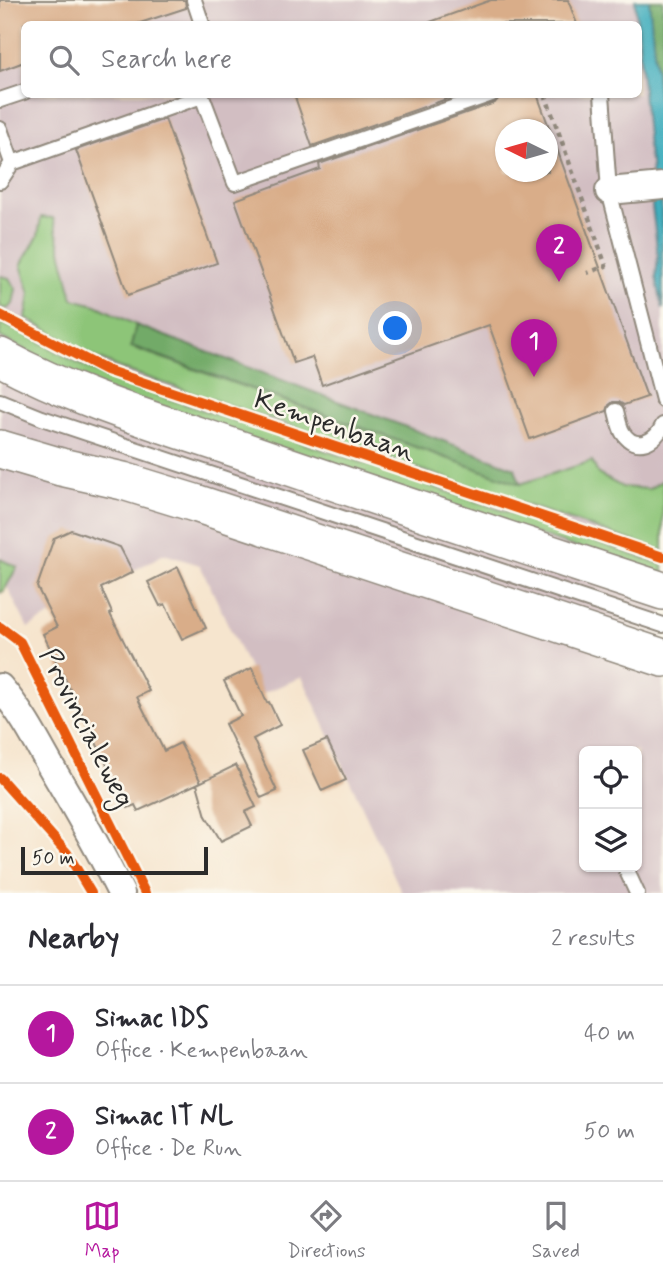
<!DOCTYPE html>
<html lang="en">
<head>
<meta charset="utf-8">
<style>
  :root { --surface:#fff; --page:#f2f2f3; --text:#2b2b33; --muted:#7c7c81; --line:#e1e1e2; --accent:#b5179e }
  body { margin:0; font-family:Mynerve,sans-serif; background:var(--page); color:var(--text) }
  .controls { position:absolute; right:21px; bottom:21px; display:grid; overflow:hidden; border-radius:10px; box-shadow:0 2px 5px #0004 }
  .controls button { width:63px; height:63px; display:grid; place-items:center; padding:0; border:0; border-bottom:2px solid var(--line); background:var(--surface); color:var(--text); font:35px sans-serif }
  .compass { position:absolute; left:495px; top:119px; width:63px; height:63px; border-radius:50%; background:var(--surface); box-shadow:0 2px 5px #0004; rotate:275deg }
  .scale { position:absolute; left:21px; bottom:18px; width:187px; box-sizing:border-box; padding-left:7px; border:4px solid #2b2b2b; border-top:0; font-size:19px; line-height:24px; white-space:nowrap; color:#2b2b2b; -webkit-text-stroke:5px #fbf7ec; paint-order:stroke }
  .you { position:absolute; left:396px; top:329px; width:24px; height:24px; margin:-18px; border:5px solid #fff; border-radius:50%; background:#1a73e8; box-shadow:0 0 0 10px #1a73e833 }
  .badge { display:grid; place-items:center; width:46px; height:46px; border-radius:50%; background:var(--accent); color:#fff; font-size:23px; font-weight:700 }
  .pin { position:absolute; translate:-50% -58px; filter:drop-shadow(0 2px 4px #0008) }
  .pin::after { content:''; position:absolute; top:37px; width:24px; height:21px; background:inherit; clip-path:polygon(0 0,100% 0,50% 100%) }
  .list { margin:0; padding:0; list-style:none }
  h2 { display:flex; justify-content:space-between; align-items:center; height:91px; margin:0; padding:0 28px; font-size:30px }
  h2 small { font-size:23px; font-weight:400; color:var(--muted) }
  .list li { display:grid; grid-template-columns:46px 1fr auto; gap:21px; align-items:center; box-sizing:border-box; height:98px; padding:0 28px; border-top:2px solid var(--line) }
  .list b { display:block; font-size:26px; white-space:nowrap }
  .list p { margin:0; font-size:23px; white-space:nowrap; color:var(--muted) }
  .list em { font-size:23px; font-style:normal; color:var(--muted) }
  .icon { flex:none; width:38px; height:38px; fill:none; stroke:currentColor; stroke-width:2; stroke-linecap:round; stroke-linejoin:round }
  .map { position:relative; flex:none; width:663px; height:893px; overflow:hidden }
  .search { position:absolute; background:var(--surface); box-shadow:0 2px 5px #0004; left:21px; right:21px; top:21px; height:77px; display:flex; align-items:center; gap:18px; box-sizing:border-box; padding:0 24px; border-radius:10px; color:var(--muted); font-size:26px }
  .sheet { height:287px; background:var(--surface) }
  nav { display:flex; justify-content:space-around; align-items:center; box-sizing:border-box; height:98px; border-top:2px solid var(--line); background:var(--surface); font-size:19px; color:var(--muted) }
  nav a { display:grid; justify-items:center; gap:4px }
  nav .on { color:var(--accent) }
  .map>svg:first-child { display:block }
  .industrial { fill:#d2bec2; fill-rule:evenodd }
  .green { fill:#8dc578; stroke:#5c7852; stroke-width:2 }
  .forest { fill:#72aa68; stroke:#4e6a4a; stroke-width:2 }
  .water { fill:#3fadbd; stroke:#356c74; stroke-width:2 }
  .building { fill:#d9ad89 }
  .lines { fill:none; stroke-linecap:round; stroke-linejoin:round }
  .lane-casing { stroke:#90887c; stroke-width:18 }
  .street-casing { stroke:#90887c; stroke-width:30 }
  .secondary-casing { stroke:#90887c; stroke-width:40 }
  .path { stroke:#90887c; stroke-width:4.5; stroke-dasharray:5 5; stroke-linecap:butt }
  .lane { stroke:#fff; stroke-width:14 }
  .street { stroke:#fff; stroke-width:26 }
  .secondary { stroke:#fff; stroke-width:37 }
  .cycleway-casing { stroke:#fbf7ec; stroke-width:15 }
  .cycleway { stroke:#e8590c; stroke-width:10 }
  .labels { text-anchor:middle; stroke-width:5; stroke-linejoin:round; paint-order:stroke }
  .street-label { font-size:28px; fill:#2b2b2b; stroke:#fbf7ec }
</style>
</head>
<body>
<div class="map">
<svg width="663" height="893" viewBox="0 0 663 893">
  <rect width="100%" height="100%" fill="#fbf7ec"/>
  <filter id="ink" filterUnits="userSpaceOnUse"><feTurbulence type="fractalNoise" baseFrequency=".0143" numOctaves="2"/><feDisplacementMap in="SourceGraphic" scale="14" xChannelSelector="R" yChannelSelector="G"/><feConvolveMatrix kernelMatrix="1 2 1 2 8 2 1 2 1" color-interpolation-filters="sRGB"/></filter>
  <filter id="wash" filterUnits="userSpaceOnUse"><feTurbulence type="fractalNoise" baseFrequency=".00686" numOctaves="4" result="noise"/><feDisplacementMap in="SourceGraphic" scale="28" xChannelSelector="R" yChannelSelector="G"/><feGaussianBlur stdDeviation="1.57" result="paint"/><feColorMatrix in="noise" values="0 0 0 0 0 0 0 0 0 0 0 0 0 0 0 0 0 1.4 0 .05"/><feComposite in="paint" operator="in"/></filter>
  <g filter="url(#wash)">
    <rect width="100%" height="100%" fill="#f6e5ce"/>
    <path class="industrial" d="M0,0H663V893H402L302,677L261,694L200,565L164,554L28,628L0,573ZM24,24H638V94H24ZM505,130H548V172H505ZM584,751H637V867H584Z"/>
    <path class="green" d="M41,217L53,218L73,299L96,305L136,325L131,347L520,484L592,461L598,474L622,487L649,489L663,480V551L125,370L97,358L26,318L30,294L21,265L38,236Z
      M0,276L9,278L16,289L13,304L7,309L0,307Z
      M0,322L35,339L77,363L127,385L372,466L663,565V576L107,393L0,337Z
      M0,559L17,567L4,591L0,593Z"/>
    <path class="forest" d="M649,0H663V146L651,18Z
      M136,325L515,468L520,484L131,346Z"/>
    <path class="water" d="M635,0H649L663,146V156L661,159L663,309L656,277L658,256L652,206L651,162L649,159Z"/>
    <g id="blocks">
      <path class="building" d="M0,0H185L186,8L137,24H24V62L0,71Z
        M491,0H568L577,24H431L430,22Z
        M294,94H461L312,146Z
        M501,94H537L550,130H506V172H548V130H550L647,397L624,405L619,402H613L609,405L607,411L530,439L489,325L322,385L312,357L294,363L235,200L320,169L319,164L495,103Z
        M165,119L217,263L128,295L76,150Z
        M71,530L120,547L133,572L101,588L112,613L110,614L149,691L137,697L164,751L180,743L201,782L138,811L135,805L128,808L43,634L57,627L37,587L54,538Z
        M178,567L206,628L182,639L165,604L160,606L148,582Z
        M252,668L267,703L269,702L280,725L253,739L277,791L261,798L225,724L241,716L224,681Z
        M327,740L346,780L322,791L303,750Z
        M236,765L256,807L245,812L252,826L221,841L206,816L197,784Z"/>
    </g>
  </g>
  <g filter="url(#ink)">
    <use href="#blocks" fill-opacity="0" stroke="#90887c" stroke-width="2"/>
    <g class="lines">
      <g class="lane-casing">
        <path id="lane" d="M194,0L202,24
          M602,94L609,191L663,400
          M0,100L24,92
          M0,129L12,163
          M0,181L12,163L202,96L235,183L492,94
          M0,401L42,418L663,625
          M616,411C618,418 619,427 623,433C635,452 656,442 663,425
          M625,867L637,893"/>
      </g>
      <g class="street-casing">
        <path id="street" d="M609,191L663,186
          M0,687C20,710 35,738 50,765C75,807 99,849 121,893"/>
      </g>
      <g class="secondary-casing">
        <path id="secondary" d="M0,357C77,399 164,424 247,452C385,500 524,545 663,591
          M0,449L61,467L123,481L198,504L663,658"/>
      </g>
      <path class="path" d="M545,94L606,266L587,273"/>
      <use href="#lane" class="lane"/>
      <use href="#street" class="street"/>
      <use href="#secondary" class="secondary"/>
      <g class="cycleway-casing">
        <path id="cycleway" d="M0,315L106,370L663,557
          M0,627L20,642L145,893
          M0,778L67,853L91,893"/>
      </g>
      <use href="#cycleway" class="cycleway"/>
    </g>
  </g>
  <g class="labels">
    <g class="street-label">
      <text transform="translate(335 424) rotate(19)" y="10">Kempenbaan</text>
      <text transform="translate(88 727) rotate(63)" y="10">Provincialeweg</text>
    </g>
  </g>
</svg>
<div class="controls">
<button><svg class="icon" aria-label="locate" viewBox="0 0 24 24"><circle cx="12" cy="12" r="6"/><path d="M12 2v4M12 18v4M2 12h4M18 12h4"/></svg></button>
<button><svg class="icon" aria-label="layers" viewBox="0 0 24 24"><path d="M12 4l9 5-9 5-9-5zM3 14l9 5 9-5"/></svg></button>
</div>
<svg class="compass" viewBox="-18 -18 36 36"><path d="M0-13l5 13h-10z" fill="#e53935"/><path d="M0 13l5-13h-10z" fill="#7c7c81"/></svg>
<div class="scale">50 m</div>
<div class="you"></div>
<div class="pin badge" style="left:534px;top:377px">1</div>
<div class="pin badge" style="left:559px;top:282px">2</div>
<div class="search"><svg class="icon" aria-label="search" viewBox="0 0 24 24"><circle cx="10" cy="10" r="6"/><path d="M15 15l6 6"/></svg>Search here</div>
</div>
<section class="sheet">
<h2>Nearby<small>2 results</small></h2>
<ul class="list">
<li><span class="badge">1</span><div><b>Simac IDS</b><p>Office · Kempenbaan</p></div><em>40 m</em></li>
<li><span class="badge">2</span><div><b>Simac IT NL</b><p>Office · De Run</p></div><em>50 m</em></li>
</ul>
</section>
<nav>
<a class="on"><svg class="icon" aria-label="map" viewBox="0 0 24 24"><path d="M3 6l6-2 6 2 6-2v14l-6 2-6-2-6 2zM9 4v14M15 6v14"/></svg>Map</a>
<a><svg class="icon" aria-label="directions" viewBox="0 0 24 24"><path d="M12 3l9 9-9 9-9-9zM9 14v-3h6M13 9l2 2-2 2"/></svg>Directions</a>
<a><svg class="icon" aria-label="saved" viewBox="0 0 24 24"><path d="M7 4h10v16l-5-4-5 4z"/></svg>Saved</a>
</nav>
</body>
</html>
